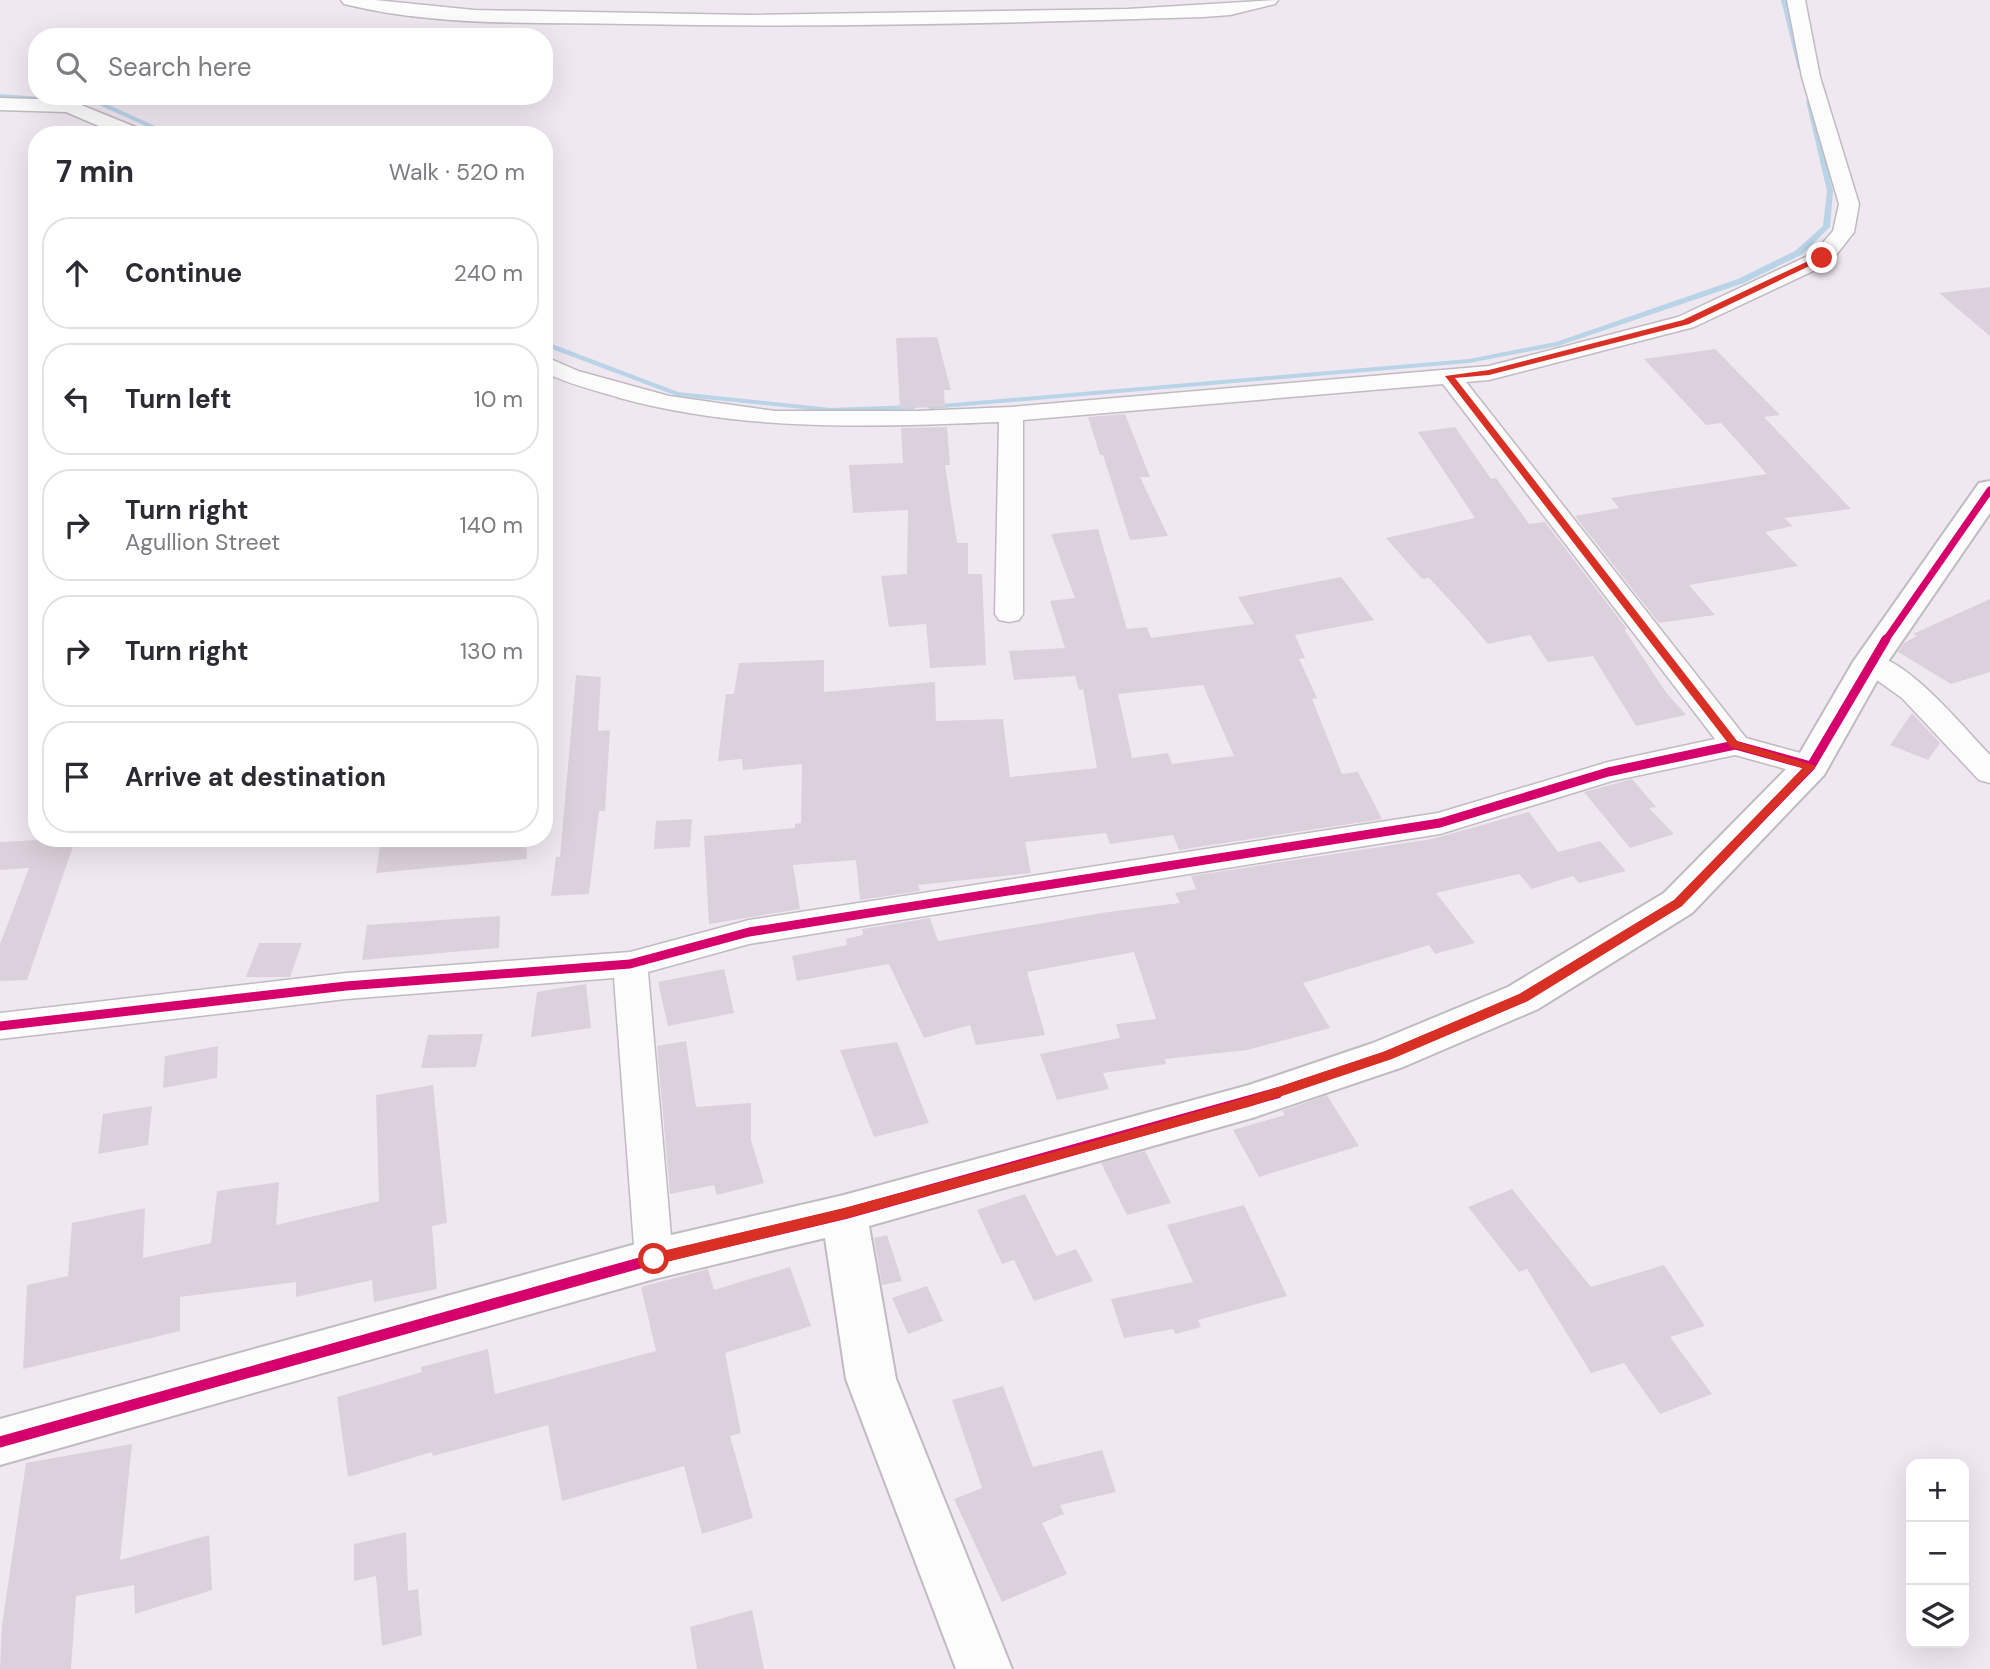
<!DOCTYPE html>
<html lang="en">
<head>
<meta charset="utf-8">
<style>
  :root { --surface:#fff; --page:#f7f7f7; --text:#2b2b33; --muted:#7c7c81; --line:#e1e1e2 }
  body { margin:0; font-family:"DM Sans",sans-serif; background:var(--page); color:var(--text) }
  .controls { position:absolute; right:21px; bottom:21px; display:grid; overflow:hidden; border-radius:14px; box-shadow:0 7px 28px #0002 }
  .controls button { width:63px; height:63px; display:grid; place-items:center; padding:0; border:0; border-bottom:2px solid var(--line); background:var(--surface); color:var(--text); font:35px sans-serif }
  .stop { position:absolute; width:21px; height:21px; margin:-16px; border:5px solid #d93025; border-radius:50%; background:#fff }
  .stop.end { background:#d93025; border-color:#fff; box-shadow:0 2px 7px #0008 }
  .list { margin:0; padding:0; list-style:none }
  h2 { display:flex; justify-content:space-between; align-items:center; height:91px; margin:0; padding:0 28px; font-size:30px }
  h2 small { font-size:23px; font-weight:400; color:var(--muted) }
  .list li { display:grid; grid-template-columns:46px 1fr auto; gap:21px; align-items:center; box-sizing:border-box; height:112px; margin:0 14px 14px; padding:0 14px; border:2px solid var(--line); border-radius:28px }
  .list b { display:block; font-size:26px; white-space:nowrap }
  .list p { margin:0; font-size:23px; white-space:nowrap; color:var(--muted) }
  .list em { font-size:23px; font-style:normal; color:var(--muted) }
  .icon { flex:none; width:38px; height:38px; fill:none; stroke:currentColor; stroke-width:2; stroke-linecap:round; stroke-linejoin:round }
  .map { position:relative; flex:none; width:1990px; height:1669px; overflow:hidden }
  .search { position:absolute; background:var(--surface); box-shadow:0 7px 28px #0002; left:28px; top:28px; width:525px; height:77px; display:flex; align-items:center; gap:18px; box-sizing:border-box; padding:0 24px; border-radius:28px; color:var(--muted); font-size:26px }
  .panel { position:absolute; background:var(--surface); box-shadow:0 7px 28px #0002; left:28px; top:126px; width:525px; height:721px; border-radius:28px }
  .map>svg:first-child { display:block }
  .lines { fill:none; stroke-linecap:round; stroke-linejoin:round }
  .stream { fill:#b9d3e7; fill-rule:evenodd }
  .building { fill:#dbd1dc; fill-rule:evenodd }
  .street-casing { stroke:#c0bac1; stroke-width:3 }
  .secondary-casing { stroke:#c0bac1; stroke-width:4 }
  .street { fill:#fdfcfd; fill-rule:evenodd }
  .secondary { fill:#fdfcfd; fill-rule:evenodd }
  .cycleway-far2-casing { stroke:#fff; stroke-width:10 }
  .cycleway-far1-casing { stroke:#fff; stroke-width:13 }
  .cycleway-casing { stroke:#fff; stroke-width:16 }
  .cycleway-far2 { stroke:#d6006c; stroke-width:7 }
  .cycleway-far1 { stroke:#d6006c; stroke-width:9 }
  .cycleway { stroke:#d6006c; stroke-width:11 }
  .route { fill:#d93025 }
</style>
</head>
<body>
<div class="map">
<svg width="1990" height="1669" viewBox="0 0 1990 1669">
  <rect width="100%" height="100%" fill="#f0e8f1"/>
  <g class="lines">
    <path class="stream" d="M1781,0H1787L1803,70L1798,69Z
      M0,94L100,101L175,135H166L99,105L0,98Z
      M1809,99L1812,101L1833,191L1830,227L1801,255L1744,283L1558,346L1469,363L930,409L926,407L930,405L1469,359L1556,342L1738,279L1795,251L1823,226L1827,191L1806,101Z
      M544,341L678,392L831,408L914,405L918,407L914,409L831,412L677,396L544,346Z"/>
  </g>
  <path class="building" d="M1990,287V336L1939,293Z
    M937,337L951,390H944L945,407L900,408L896,338Z
    M1715,349L1780,415L1764,417L1851,509L1784,518L1793,526L1765,532L1798,566L1689,585L1715,615L1659,623L1575,516L1619,508L1611,498L1767,474L1721,423L1706,425L1644,359Z
    M1125,414L1150,477H1140L1168,536L1130,540L1103,455H1100L1088,417Z
    M947,427L950,465H945L957,543H968V574H982L986,665L930,668L926,624L889,627L881,576L907,574L908,510L853,513L849,465L903,463L901,428Z
    M1455,427L1491,479L1496,478L1529,524L1545,522L1627,629H1624L1665,691L1686,715L1636,726L1593,656L1548,662L1530,635L1488,644L1459,610L1429,578L1422,579L1386,538L1475,518L1418,432Z
    M1098,529L1127,629L1147,627L1151,638L1254,624L1238,597L1341,577L1374,620L1295,635L1305,658L1299,659L1317,698L1312,699L1342,774L1358,772L1382,819L1179,850L1173,835L1110,844L1106,833L1025,842L1031,873L918,885L920,891L860,900L856,860L793,865L800,909L709,924L704,836L795,828V824L801,823L802,764L743,770L742,759L718,761L726,694H734L739,663L824,660V692L935,682L936,721L1003,719L1010,777L1097,768L1083,689L1079,690L1075,676L1014,680L1009,651L1065,648L1050,601L1075,598L1051,534ZM1203,685L1234,756L1172,764L1168,753L1132,758L1118,694Z
    M1990,599V672L1951,684L1898,652L1904,643L1917,636L1913,634Z
    M576,675L601,677L598,731L610,730L605,811H599L589,894L551,896L556,857H560Z
    M1912,713L1940,743L1928,760L1890,745Z
    M1632,779L1656,807L1649,808L1674,834L1630,848L1584,792Z
    M1529,812L1558,852L1600,841L1626,871L1579,883L1573,876L1532,889L1519,874L1436,893L1475,943L1435,954L1429,945L1303,983L1330,1028L1247,1050L1165,1059L1166,1064L1103,1073L1109,1089L1057,1100L1040,1054L1120,1038L1116,1024L1156,1019L1134,952L1027,972L1045,1035L976,1045L970,1025L924,1038L889,964L797,981L792,956L847,945L846,939L863,935L862,929L930,918L938,941L1108,912L1180,903L1175,893L1196,889L1191,876L1432,839Z
    M692,819L690,847L654,849L656,821Z
    M76,838L27,980L0,981V944L29,868L0,870V842Z
    M381,838H526L527,859L376,873Z
    M500,916L499,948L362,960L367,925Z
    M259,943H302L290,977H246Z
    M724,969L734,1013L668,1026L658,982Z
    M586,984L591,1028L531,1037L537,992Z
    M483,1034L476,1067L421,1068L428,1035Z
    M686,1041L696,1107L751,1103V1140L764,1183L717,1195L714,1185L670,1194L657,1046Z
    M897,1042L929,1123L874,1137L840,1050Z
    M218,1046L217,1078L163,1088L165,1056Z
    M433,1085L447,1223L432,1226L437,1289L374,1302L372,1280L296,1297V1282L180,1297V1331L23,1369L27,1285L68,1276L72,1223L145,1208L143,1258L211,1243L217,1191L279,1182L276,1225L379,1201L376,1095Z
    M1327,1095L1359,1146L1259,1177L1233,1130L1285,1115L1282,1111Z
    M152,1106L148,1145L98,1154L103,1114Z
    M1145,1151L1171,1203L1127,1215L1101,1163Z
    M1512,1189L1591,1287L1664,1265L1705,1326L1670,1337L1712,1394L1660,1414L1624,1363L1591,1373L1527,1269L1519,1272L1468,1207Z
    M1025,1194L1056,1256L1076,1249L1093,1281L1034,1301L1014,1260L1002,1264L977,1210Z
    M1244,1205L1287,1296L1198,1320L1201,1327L1175,1334L1173,1329L1124,1338L1111,1299L1193,1282L1167,1225Z
    M887,1235L902,1281L882,1285L874,1238Z
    M790,1267L811,1326L725,1353L741,1433L730,1436L753,1518L702,1534L684,1466L562,1501L548,1425L433,1456L432,1452L348,1477L337,1397L422,1372L421,1367L488,1349L495,1394L656,1351L641,1287L708,1269L714,1290Z
    M927,1286L943,1321L908,1334L892,1298Z
    M1003,1386L1033,1467L1102,1450L1116,1492L1060,1505L1064,1514L1042,1523L1067,1574L1002,1602L954,1499L982,1488L952,1400Z
    M132,1444L120,1560L209,1535L212,1590L135,1614L134,1585L76,1596L71,1669H0L2,1625L26,1463Z
    M406,1532L408,1591L418,1589L422,1635L382,1646L376,1576L354,1581V1544Z
    M752,1610L764,1669H697L690,1627Z"/>
  <g class="lines">
    <g class="street-casing">
      <path id="street" d="M341,0H375L474,10L749,15L1128,9L1278,0L1275,4L1230,15L1203,17C1012,23 821,28 629,24C534,22 437,27 344,4Z
        M1787,0H1805L1820,77L1859,204L1854,232L1830,263L1694,327L1489,380L1466,382L1746,738L1822,759L1826,766L1822,773L1811,776L1735,755L1612,781L1440,834L749,944L648,972L673,1259L668,1270L654,1275L640,1270L635,1259L614,978L346,999L0,1039V1013L346,973L630,952L749,920L1438,813L1608,762L1715,739L1443,384L1023,420V614L1019,620L1009,622L999,620L995,614L999,422C871,427 744,432 620,398C594,390 568,384 544,372V356L578,371L669,396L775,411H918L1011,407L1489,366L1678,317L1814,253L1833,231L1839,204L1802,77Z
        M0,98L69,100L145,131L148,135H120L66,112L0,110Z
        M1870,653C1913,664 1959,723 1990,755V783L1979,780L1902,698L1860,668L1856,662L1860,656Z"/>
    </g>
    <g class="secondary-casing">
      <path id="secondary" d="M1990,481V513L1887,663L1824,775L1692,913L1538,1009L1403,1067L1252,1118L869,1226L896,1379L1012,1669H956L846,1379L825,1238L654,1279L0,1465V1419L654,1239L844,1195L1249,1085L1373,1043L1508,987L1664,893L1797,758L1853,662L1979,483Z"/>
    </g>
    <use href="#street" class="street"/>
    <use href="#secondary" class="secondary"/>
    <g class="cycleway-far2-casing">
      <path id="cycleway-far2" d="M1885,641L1990,490"/>
    </g>
    <g class="cycleway-far1-casing">
      <path id="cycleway-far1" d="M0,1026L346,986L630,964L749,932L1440,823L1608,772L1735,745L1811,766
        M1272,1094L1388,1055L1523,998L1678,903L1811,766L1886,639"/>
    </g>
    <g class="cycleway-casing">
      <path id="cycleway" d="M0,1442L654,1259L844,1214L1277,1093"/>
    </g>
    <use href="#cycleway-far2" class="cycleway-far2"/>
    <use href="#cycleway-far1" class="cycleway-far1"/>
    <use href="#cycleway" class="cycleway"/>
  </g>
  <path class="route" d="M1819,256L1826,258L1689,324L1489,375L1455,378L1738,742L1816,766L1682,906L1528,1001L1392,1059L1252,1106L844,1219L654,1265L649,1263V1255L654,1253L844,1208L1087,1143L1251,1096L1383,1052L1519,994L1674,900L1803,768L1731,747L1445,376L1489,370L1683,320Z"/>
</svg>
<div class="controls">
<button>+</button>
<button>−</button>
<button><svg class="icon" aria-label="layers" viewBox="0 0 24 24"><path d="M12 4l9 5-9 5-9-5zM3 14l9 5 9-5"/></svg></button>
</div>
<div class="stop" style="left:654px;top:1259px"></div>
<div class="stop end" style="left:1822px;top:258px"></div>
<div class="search"><svg class="icon" aria-label="search" viewBox="0 0 24 24"><circle cx="10" cy="10" r="6"/><path d="M15 15l6 6"/></svg>Search here</div>
<section class="panel">
<h2>7 min<small>Walk · 520 m</small></h2>
<ul class="list">
<li><svg class="icon" aria-label="ahead" viewBox="0 0 24 24"><path d="M12 20V5M6 11l6-6 6 6"/></svg><div><b>Continue</b></div><em>240 m</em></li>
<li><svg class="icon" aria-label="left" viewBox="0 0 24 24"><path d="M17 20v-9H6M10 6l-5 5 5 5"/></svg><div><b>Turn left</b></div><em>10 m</em></li>
<li><svg class="icon" aria-label="right" viewBox="0 0 24 24"><path d="M7 20v-9h11M14 6l5 5-5 5"/></svg><div><b>Turn right</b><p>Agullion Street</p></div><em>140 m</em></li>
<li><svg class="icon" aria-label="right" viewBox="0 0 24 24"><path d="M7 20v-9h11M14 6l5 5-5 5"/></svg><div><b>Turn right</b></div><em>130 m</em></li>
<li><svg class="icon" aria-label="arrive" viewBox="0 0 24 24"><path d="M6 21V4h12l-3 4 3 4H6"/></svg><div><b>Arrive at destination</b></div></li>
</ul>
</section>
</div>
</body>
</html>
